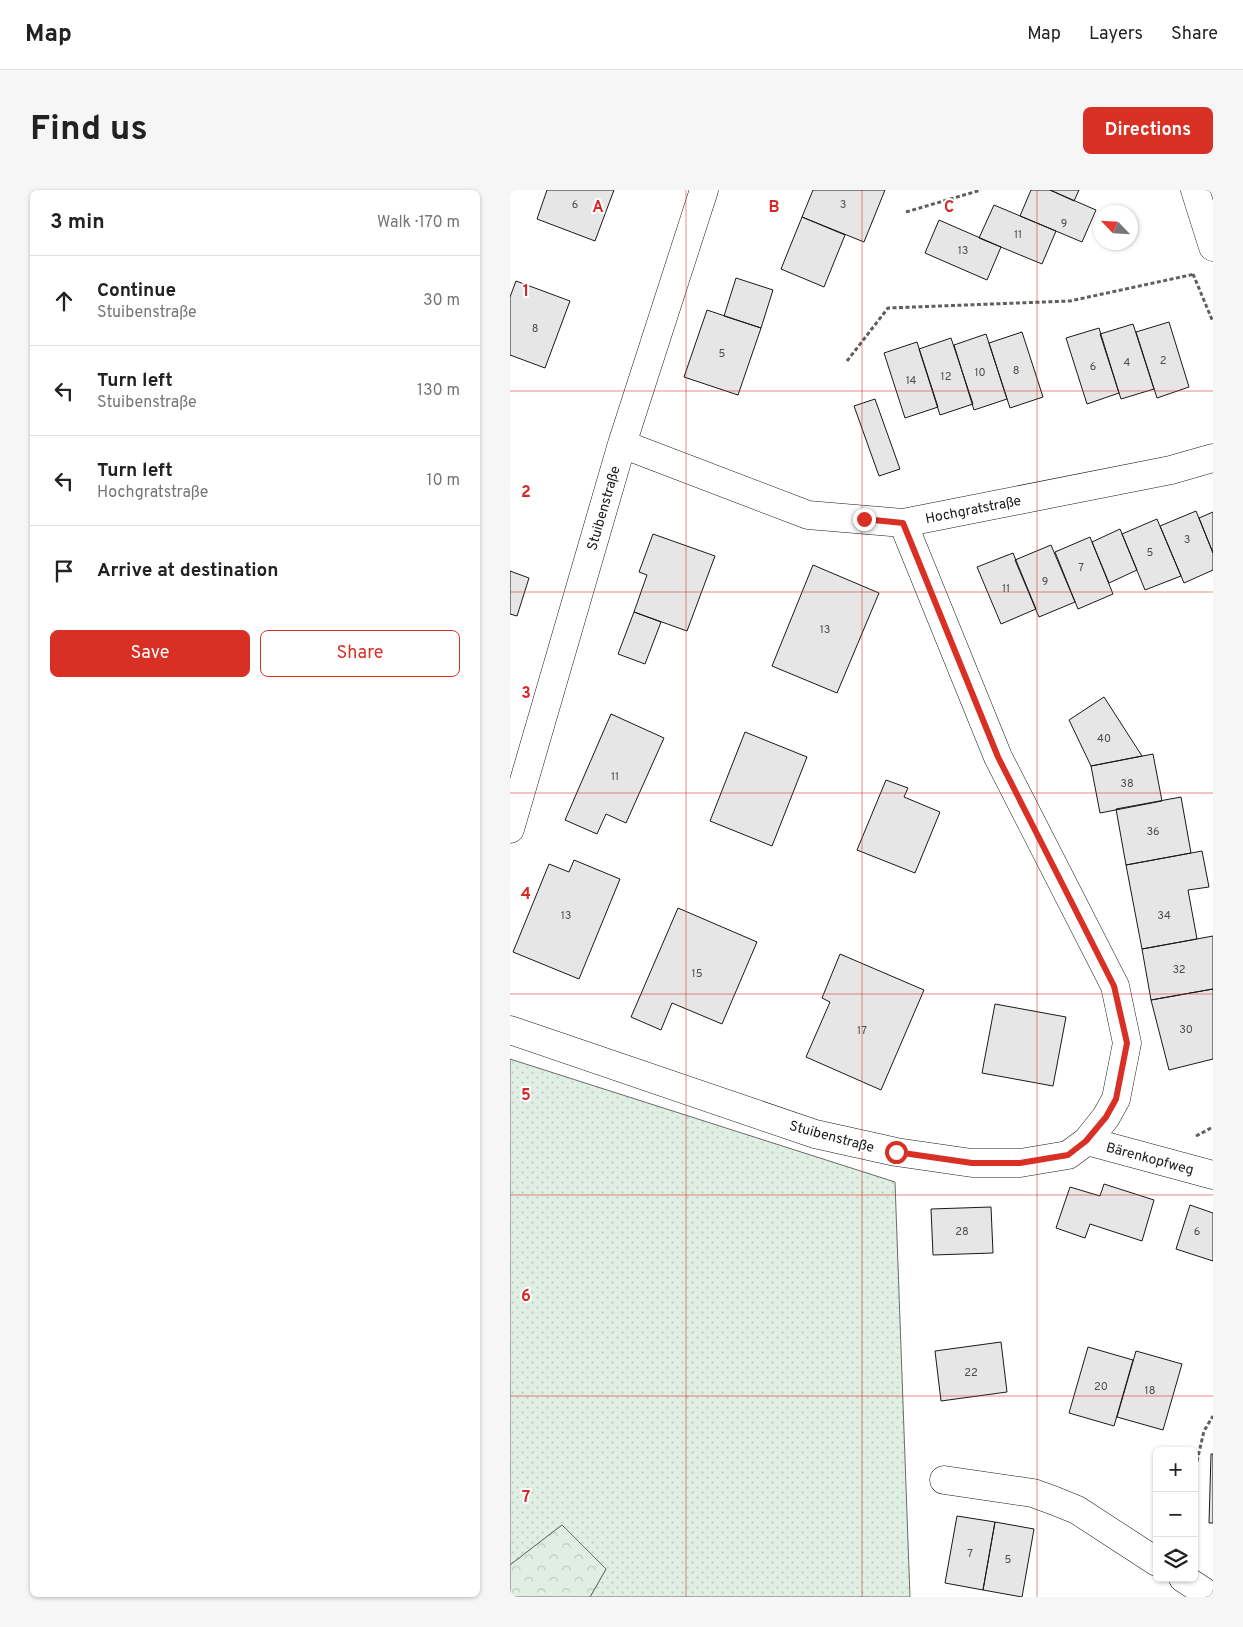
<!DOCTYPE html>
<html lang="en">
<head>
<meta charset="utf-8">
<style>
  :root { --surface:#fff; --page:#f6f6f6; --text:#222; --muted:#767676; --line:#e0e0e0; --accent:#d93025 }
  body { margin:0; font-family:Overpass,sans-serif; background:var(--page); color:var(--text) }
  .controls { position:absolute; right:15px; bottom:15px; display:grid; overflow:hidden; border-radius:8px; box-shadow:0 1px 4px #0004 }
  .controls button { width:45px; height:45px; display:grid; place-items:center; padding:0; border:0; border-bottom:1px solid var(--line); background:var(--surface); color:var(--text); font:25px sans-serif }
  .compass { position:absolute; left:583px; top:15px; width:45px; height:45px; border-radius:50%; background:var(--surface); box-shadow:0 1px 4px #0004; rotate:295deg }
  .stop { position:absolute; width:15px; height:15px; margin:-11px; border:4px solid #d93025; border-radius:50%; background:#fff }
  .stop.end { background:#d93025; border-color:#fff; box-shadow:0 1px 5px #0008 }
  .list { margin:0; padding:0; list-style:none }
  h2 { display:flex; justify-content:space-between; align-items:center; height:65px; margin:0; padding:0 20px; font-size:21px }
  h2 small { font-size:16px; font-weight:400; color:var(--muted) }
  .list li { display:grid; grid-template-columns:32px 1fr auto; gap:15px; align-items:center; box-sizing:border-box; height:90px; padding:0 20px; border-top:1px solid var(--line) }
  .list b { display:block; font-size:19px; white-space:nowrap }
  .list p { margin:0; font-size:16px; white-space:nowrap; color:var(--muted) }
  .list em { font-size:16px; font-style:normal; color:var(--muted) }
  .actions { display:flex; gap:10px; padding:15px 20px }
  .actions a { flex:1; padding:11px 0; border:1px solid var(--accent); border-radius:8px; text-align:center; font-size:18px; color:var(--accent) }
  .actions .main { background:var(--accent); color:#fff }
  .icon { flex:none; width:28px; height:28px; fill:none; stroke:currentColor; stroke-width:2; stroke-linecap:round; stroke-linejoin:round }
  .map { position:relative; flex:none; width:703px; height:1407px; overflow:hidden; border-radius:8px }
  header { display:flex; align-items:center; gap:30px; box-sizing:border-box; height:70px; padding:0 25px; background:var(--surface); border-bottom:1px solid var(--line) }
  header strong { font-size:24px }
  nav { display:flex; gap:28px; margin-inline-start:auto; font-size:18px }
  .intro { display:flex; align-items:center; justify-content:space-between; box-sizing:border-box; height:120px; padding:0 30px }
  h1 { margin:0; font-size:35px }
  .button { padding:12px 22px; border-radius:8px; background:var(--accent); color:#fff; font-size:18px; font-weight:700 }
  main { display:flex; gap:30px; padding:0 30px }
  aside { flex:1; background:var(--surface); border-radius:8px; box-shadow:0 1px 4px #0004 }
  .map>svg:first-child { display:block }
  .grass { fill:url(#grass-dots); stroke:#6a6a6a }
  .forest { fill:url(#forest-crowns); stroke:#6a6a6a }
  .building { fill:#e6e6e6; stroke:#1a1a1a }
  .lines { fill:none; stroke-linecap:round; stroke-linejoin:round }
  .minor-casing { stroke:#1a1a1a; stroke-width:29 }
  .path { stroke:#5f5f5f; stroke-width:3; stroke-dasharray:4 2.5; stroke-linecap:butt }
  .minor { stroke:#fff; stroke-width:28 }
  .route { stroke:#d93025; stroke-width:6 }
  .grid { fill:none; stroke:#d62828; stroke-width:1; stroke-opacity:0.55 }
  .labels { text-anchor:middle; stroke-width:4; stroke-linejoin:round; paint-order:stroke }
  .number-label { font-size:11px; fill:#4d4d4d }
  .street-label { font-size:14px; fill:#1a1a1a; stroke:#fff }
  .grid-label { font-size:16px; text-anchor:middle; font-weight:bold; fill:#d62828; stroke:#fff; stroke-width:4; stroke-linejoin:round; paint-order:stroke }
</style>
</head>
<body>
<header>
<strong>Map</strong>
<nav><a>Map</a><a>Layers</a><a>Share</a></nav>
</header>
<div class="intro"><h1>Find us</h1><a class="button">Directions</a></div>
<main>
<aside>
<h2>3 min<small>Walk · 170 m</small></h2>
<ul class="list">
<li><svg class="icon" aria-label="ahead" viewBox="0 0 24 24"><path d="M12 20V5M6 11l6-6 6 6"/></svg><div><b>Continue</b><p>Stuibenstraße</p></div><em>30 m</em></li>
<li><svg class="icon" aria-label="left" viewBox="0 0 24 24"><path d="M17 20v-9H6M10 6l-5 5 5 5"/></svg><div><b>Turn left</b><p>Stuibenstraße</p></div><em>130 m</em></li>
<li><svg class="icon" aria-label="left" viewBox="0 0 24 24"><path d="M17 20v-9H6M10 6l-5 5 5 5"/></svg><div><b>Turn left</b><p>Hochgratstraße</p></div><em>10 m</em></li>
<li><svg class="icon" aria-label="arrive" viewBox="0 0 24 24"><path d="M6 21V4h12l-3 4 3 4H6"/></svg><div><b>Arrive at destination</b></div></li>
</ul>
<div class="actions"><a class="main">Save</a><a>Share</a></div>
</aside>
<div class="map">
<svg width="703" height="1407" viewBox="0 0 703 1407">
  <defs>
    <pattern id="grass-dots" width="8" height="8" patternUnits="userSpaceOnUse" patternTransform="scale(1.25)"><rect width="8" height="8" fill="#e0efe3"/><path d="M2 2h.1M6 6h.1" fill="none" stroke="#c0ccc2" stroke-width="1.8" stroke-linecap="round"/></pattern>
    <pattern id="forest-crowns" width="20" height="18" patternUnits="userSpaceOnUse" patternTransform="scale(1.25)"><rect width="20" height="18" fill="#e0efe3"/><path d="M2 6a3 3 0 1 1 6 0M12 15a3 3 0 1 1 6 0" fill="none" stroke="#c0ccc2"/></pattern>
  </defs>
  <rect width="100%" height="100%" fill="#fff"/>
  <path class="grass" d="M0,869L385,992L400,1407H80L96,1379L52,1335L0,1375Z"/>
  <path class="forest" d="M52,1335L96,1379L80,1407H0V1375Z"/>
  <path class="building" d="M37,0H104L85,51L27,29Z
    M303,0H375L354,52L292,27Z
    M521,0H540L586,20L572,52L510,26Z
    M540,0H569L564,11Z
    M484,15L546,41L532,74L469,48Z
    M292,27L335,45L314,97L271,79Z
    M429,30L491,57L477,90L415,63Z
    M226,88L263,100L251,138L214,126Z
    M6,91L60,111L35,178L0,165V107Z
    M197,120L251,138L228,205L174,187Z
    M659,132L679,197L647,208L626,142Z
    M623,134L644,199L611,209L590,144Z
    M589,138L609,203L577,214L556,148Z
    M512,142L533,207L500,218L479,153Z
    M476,144L497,209L464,220L444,155Z
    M441,148L463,214L430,225L409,159Z
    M407,152L428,217L395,228L374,163Z
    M365,209L390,279L369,286L344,216Z
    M686,321L703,363V380L674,393L650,336Z
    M703,322V363L689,328Z
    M647,329L671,386L635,400L612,344Z
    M610,339L627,380L599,393L582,352Z
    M143,344L205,366L177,441L124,422L137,385L129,382Z
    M580,347L603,404L568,419L545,362Z
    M541,355L565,412L529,427L505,370Z
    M503,363L526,419L491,434L467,377Z
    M303,375L369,403L327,503L262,476Z
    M0,381L19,388L7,426L0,424Z
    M124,422L151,432L135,474L108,464Z
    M594,507L632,566L581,576L559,530Z
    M101,524L154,548L116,633L96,624L87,644L55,630Z
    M235,542L297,567L262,656L200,631Z
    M643,564L652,611L590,623L581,576Z
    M376,590L398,598L394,607L430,622L405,683L347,660Z
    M671,607L681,663L616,675L606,619Z
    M692,661L699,697L678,700L687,749L632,759L616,675Z
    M64,670L110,689L69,789L3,762L39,674L59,682Z
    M168,718L247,752L212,834L162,813L151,840L121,827Z
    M703,746V799L641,810L632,759Z
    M330,764L414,800L371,900L296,867L320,812L312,808Z
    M703,799V869L659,880L641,810Z
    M485,814L556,827L543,896L472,883Z
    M594,994L644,1010L632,1051L580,1034L575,1048L546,1038L560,997L590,1006Z
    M680,1015L703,1023V1071L666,1059Z
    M481,1017L483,1063L423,1065L421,1019Z
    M491,1152L497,1202L431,1211L425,1161Z
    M578,1157L623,1170L604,1236L559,1223Z
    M626,1161L672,1174L653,1240L607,1227Z
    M701,1264H703V1333H699Z
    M447,1326L485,1332L473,1400L435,1393Z
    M485,1332L524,1339L512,1407L473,1400Z"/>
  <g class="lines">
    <g class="minor-casing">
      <path id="minor" d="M685,0L703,57
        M112,254L298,325L393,333L661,280L703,268
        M0,639L112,254L194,0
        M0,840L305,944L386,962L462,973H510L558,965L577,951L596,927L606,909L617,853L605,796L488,567L393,333
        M577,951L703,985
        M434,1290L523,1303L545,1311L567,1320L647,1372
        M673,1388L702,1407"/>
    </g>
    <path class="path" d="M396,22L471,0
      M683,84L703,132
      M337,171L378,118L560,111L685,84
      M686,946L703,937
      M684,1284L694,1241L703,1226"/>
    <use href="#minor" class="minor"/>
  </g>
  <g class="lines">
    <path class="route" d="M354,329L393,333L488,567L604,796L617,853L606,909L596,927L576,951L558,965L510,973H462L386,962"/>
  </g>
  <path class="grid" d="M176,0V1407M352,0V1407M527,0V1407M0,201H703M0,402H703M0,603H703M0,804H703M0,1005H703M0,1206H703"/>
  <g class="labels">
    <g class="number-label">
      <text x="65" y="18">6</text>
      <text x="333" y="18">3</text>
      <text x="554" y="37">9</text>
      <text x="508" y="48">11</text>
      <text x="453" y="64">13</text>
      <text x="25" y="142">8</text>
      <text x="212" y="167">5</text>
      <text x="653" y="174">2</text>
      <text x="617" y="176">4</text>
      <text x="583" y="180">6</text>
      <text x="506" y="184">8</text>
      <text x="470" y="186">10</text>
      <text x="436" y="190">12</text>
      <text x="401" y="194">14</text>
      <text x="677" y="353">3</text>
      <text x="640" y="366">5</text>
      <text x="571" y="381">7</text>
      <text x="535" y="395">9</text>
      <text x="496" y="402">11</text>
      <text x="315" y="443">13</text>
      <text x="594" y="552">40</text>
      <text x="105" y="590">11</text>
      <text x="617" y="597">38</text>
      <text x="643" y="645">36</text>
      <text x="56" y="729">13</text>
      <text x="654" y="729">34</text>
      <text x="669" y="783">32</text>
      <text x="187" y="787">15</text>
      <text x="676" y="843">30</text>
      <text x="352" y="844">17</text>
      <text x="452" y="1045">28</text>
      <text x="687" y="1045">6</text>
      <text x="461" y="1186">22</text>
      <text x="591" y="1200">20</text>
      <text x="640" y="1204">18</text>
      <text x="460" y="1367">7</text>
      <text x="498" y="1373">5</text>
    </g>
    <g class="street-label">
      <text transform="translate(93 318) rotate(-74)" y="5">Stuibenstraße</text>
      <text transform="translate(463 319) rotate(-11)" y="5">Hochgratstraße</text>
      <text transform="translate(322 946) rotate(15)" y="5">Stuibenstraße</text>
      <text transform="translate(640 968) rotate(15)" y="5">Bärenkopfweg</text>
    </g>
  </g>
  <g class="grid-label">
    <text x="88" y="22">A</text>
    <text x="264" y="22">B</text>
    <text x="439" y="22">C</text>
    <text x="16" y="106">1</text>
    <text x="16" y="307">2</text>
    <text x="16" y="508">3</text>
    <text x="16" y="709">4</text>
    <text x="16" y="910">5</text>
    <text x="16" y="1111">6</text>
    <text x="16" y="1312">7</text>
  </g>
</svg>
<div class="controls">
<button>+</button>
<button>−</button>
<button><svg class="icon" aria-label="layers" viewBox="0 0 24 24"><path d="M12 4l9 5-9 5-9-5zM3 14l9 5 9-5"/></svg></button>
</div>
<svg class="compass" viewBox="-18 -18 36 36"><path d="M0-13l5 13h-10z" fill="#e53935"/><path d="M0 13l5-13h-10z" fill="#767676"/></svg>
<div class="stop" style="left:386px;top:962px"></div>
<div class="stop end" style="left:354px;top:329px"></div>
</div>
</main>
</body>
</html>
